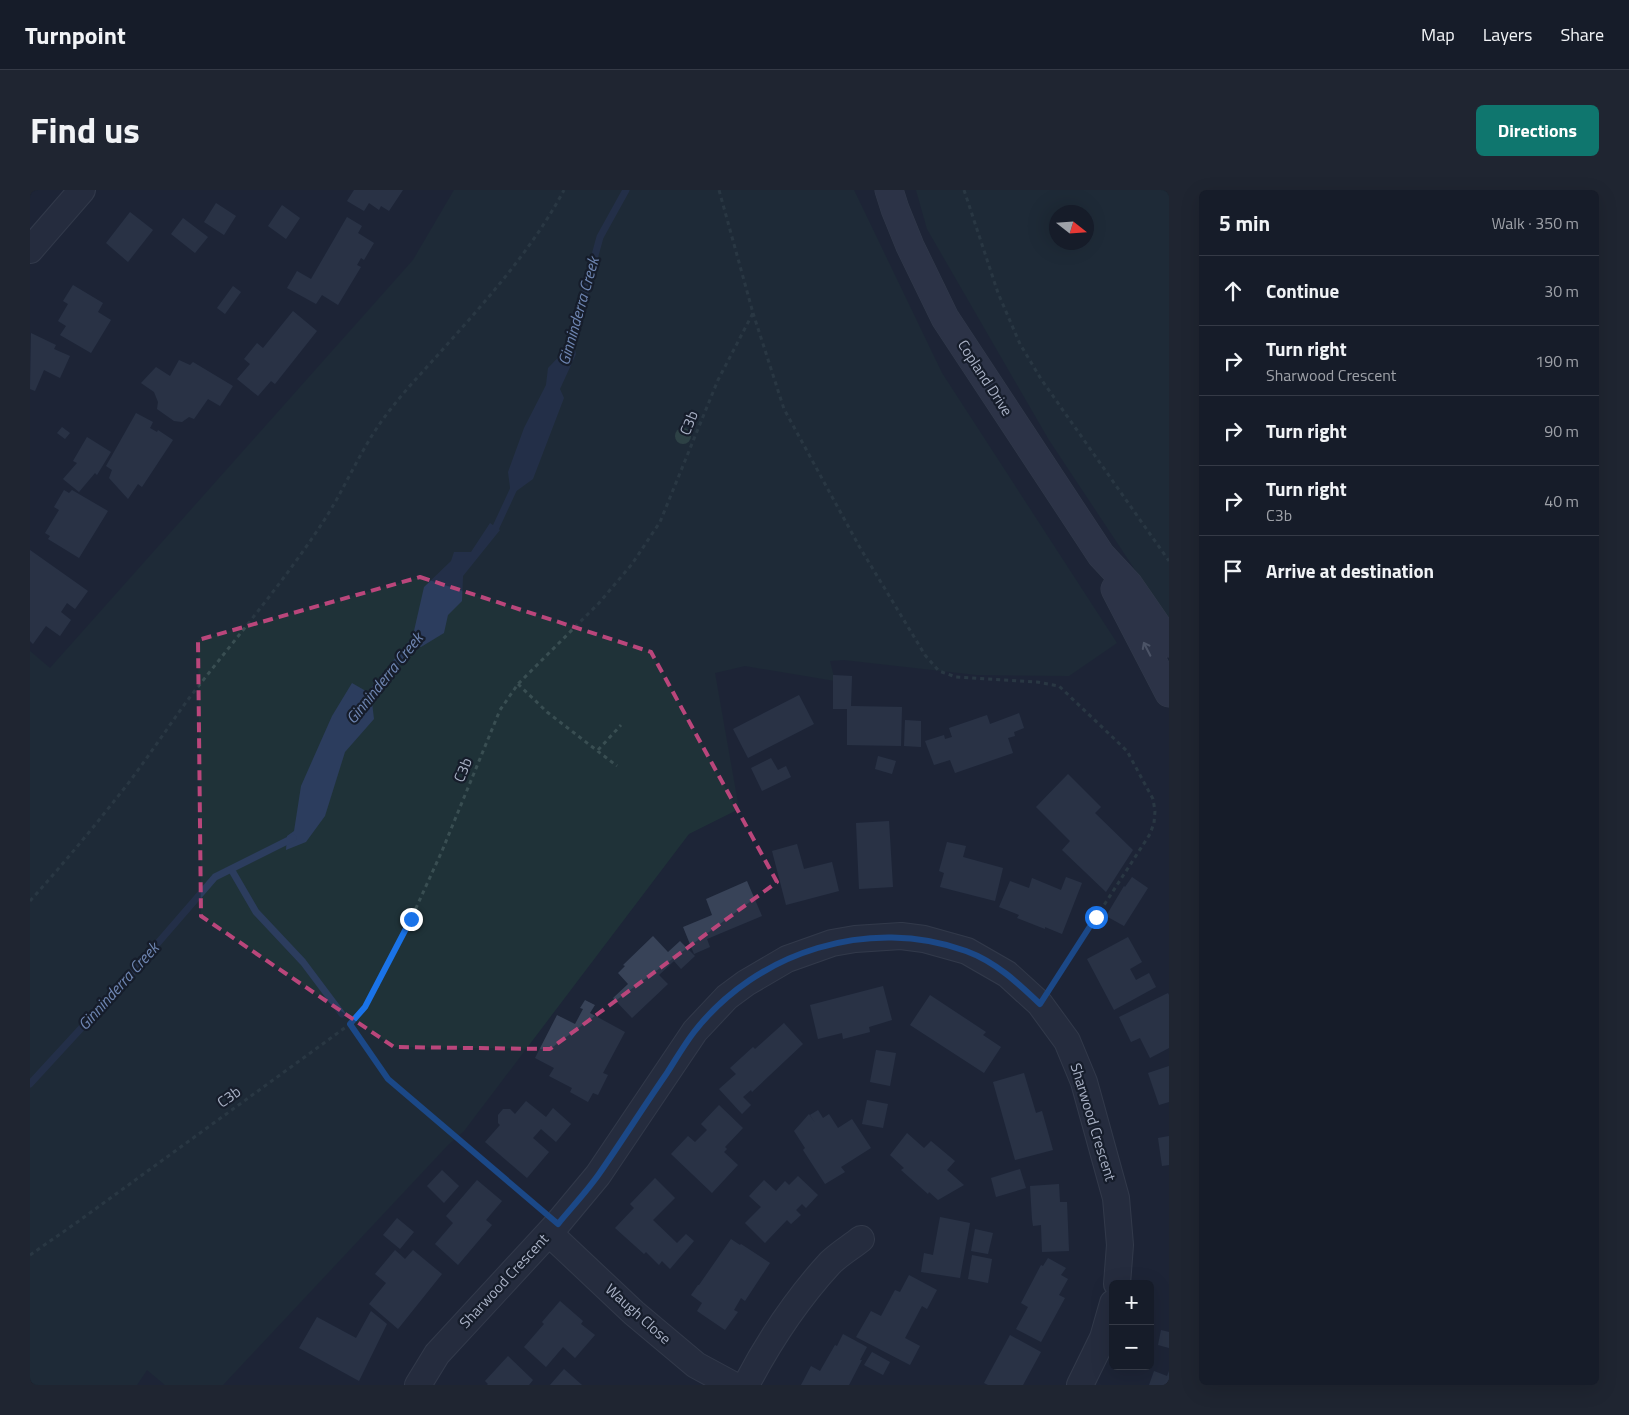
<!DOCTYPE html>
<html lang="en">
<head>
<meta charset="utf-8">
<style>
  :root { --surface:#161c29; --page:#1f2531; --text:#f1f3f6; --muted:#9ea1a8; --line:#353a46; --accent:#0f766e }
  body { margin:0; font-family:"Titillium Web",sans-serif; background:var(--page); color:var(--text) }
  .controls { position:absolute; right:15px; bottom:15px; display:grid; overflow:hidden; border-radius:8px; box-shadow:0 5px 20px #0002 }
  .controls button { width:45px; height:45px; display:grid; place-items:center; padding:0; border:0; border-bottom:1px solid var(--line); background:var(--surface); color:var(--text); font:25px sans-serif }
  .compass { position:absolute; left:1019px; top:15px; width:45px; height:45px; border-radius:50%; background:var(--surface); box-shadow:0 5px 20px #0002; rotate:107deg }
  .stop { position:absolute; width:15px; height:15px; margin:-11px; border:4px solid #1a73e8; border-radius:50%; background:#fff }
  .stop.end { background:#1a73e8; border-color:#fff; box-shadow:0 1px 5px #0008 }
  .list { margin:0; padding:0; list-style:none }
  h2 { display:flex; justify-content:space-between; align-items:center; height:65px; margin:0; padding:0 20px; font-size:21px }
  h2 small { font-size:16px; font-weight:400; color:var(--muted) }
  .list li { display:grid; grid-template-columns:32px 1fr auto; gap:15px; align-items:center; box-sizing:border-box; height:70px; padding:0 20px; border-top:1px solid var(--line) }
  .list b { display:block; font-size:19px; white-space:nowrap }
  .list p { margin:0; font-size:16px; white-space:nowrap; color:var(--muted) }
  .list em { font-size:16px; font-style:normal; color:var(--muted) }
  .icon { flex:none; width:28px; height:28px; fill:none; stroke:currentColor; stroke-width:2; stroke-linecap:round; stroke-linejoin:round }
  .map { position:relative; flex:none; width:1139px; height:1195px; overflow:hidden; border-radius:8px }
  header { display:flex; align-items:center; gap:30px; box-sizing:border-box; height:70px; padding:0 25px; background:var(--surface); border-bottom:1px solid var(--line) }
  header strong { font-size:24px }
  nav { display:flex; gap:28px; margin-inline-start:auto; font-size:18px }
  .intro { display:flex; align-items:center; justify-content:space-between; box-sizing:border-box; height:120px; padding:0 30px }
  h1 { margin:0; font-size:35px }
  .button { padding:12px 22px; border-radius:8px; background:var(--accent); color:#fff; font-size:18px; font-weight:700 }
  main { display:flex; gap:30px; padding:0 30px }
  aside { flex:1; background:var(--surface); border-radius:8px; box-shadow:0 5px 20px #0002 }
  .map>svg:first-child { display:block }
  .green { fill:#1f3238; fill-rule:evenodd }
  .water { fill:#2c3d5e }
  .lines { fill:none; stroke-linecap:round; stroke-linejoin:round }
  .stream { stroke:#2c3d5e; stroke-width:7 }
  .building { fill:#384358 }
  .street-casing { stroke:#4b5262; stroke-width:28 }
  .secondary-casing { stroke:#4b5262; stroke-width:29 }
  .path { stroke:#394e52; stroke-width:3; stroke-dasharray:4 4; stroke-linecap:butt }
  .street { stroke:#303747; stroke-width:26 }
  .secondary { stroke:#3e465b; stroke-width:28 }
  .tree { fill:#426457 }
  .oneway { stroke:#848ca0 }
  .route { stroke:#1a73e8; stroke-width:6 }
  .marked { fill:none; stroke:#ba467b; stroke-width:4; stroke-dasharray:10 6; stroke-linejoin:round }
  .labels { text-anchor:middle; stroke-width:4.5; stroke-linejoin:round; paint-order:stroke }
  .street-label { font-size:15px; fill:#a9b1c5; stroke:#161d2b }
  .water-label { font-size:16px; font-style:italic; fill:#6e85b1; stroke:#161d2b }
</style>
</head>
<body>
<header>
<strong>Turnpoint</strong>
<nav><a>Map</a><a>Layers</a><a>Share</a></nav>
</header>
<div class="intro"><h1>Find us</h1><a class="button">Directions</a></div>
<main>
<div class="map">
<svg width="1139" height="1195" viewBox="0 0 1139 1195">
  <rect width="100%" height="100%" fill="#1d2537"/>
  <path class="green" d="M424,0H824L912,183L1087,453L1039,486L947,485L814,470L800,471L805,491L715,476L685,483L709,619L659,644L434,941L418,955L193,1195H135L117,1180L107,1195H0V461L20,478L383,70Z
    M886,0H1139V431L1019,250L897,39ZM1026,22H1056V52H1026Z"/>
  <path class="water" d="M543,152L546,164L530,199L534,208L503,289L481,305L478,282L494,238L516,195L518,178Z
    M460,333L470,340L433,386L432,411L418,425L414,443L391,457L381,454L394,397L421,371L424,362H441Z
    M322,493L341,504L344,529L315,562L295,626L276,652L256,660L257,646L264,641L271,596L302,526Z"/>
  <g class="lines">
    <path class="stream" d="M539,161L570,47L596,0
      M460,344L466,337L485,296
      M336,510L386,448
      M201,679L226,722L273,772L312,824
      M0,894L101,784L185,687L263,648"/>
  </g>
  <path class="building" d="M324,0H373L359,21L351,16L349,20L339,13L334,21L317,11Z
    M186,13L206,26L194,45L174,32Z
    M252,15L270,28L256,49L238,36Z
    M100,22L123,40L98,72L76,53Z
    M317,27L332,36L328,43L344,53L334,70L331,68L327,75L331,77L308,115L292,105L286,114L257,98L267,81L281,89Z
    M153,28L178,47L165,63L141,44Z
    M43,95L73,113L68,122L81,130L61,163L30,145L36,136L28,131L38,114L33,111Z
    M203,96L211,102L195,124L187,118Z
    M263,121L287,141L245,194L241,191L228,206L207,189L220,174L214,169L227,153L233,158Z
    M1,143L26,155L24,159L40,166L30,188L14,180L5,201L0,199Z
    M149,170L160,175L163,172L203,196L190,216L178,209L164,229L159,227L152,232L144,231L127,219L128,212L124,202L111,193L126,177L140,186Z
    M106,223L123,232L120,238L127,242L128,240L143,250L112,297L108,294L98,309L79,288L82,280L76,276Z
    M32,237L40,243L35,249L27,243Z
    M57,247L81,262L67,285L65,283L49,302L33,289L47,273L43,271Z
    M34,300L39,303L42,300L78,321L49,368L18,349L20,346L15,343L29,320L24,317Z
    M0,360L58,401L45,419L37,413L31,422L41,430L30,446L16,436L3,454L0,451Z
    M803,485L822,486L821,516L872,517L871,556L817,555V519H803Z
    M769,505L784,534L718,568L703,539Z
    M989,523L994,538L984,542L985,546L978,548L983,563L925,583L920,570L904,575L895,551L914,545L915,549L922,547L919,538L957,525L960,534Z
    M875,530L891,531V557L874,556Z
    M848,566L866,571L862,584L845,579Z
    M741,568L748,580L756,576L761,587L732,601L721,578Z
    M1038,584L1071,617L1065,623L1103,660L1076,702L1032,660L1040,651L1006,617Z
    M859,631L863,697L829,699L826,633Z
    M917,652L936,656L933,667L973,678L965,711L910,697L914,683L909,681Z
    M767,654L774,679L802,672L809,701L756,715L742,661Z
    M1036,687L1052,693L1032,744L1015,737V739L987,728L989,725L969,717L980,691L999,698L1002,688L1031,700Z
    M1102,687L1118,698L1094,736L1076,726L1094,696L1095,697Z
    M717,691L732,726L677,749L680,757L664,764L653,737L682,725L676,709Z
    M623,746L638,762L650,751L665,766L651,779L644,771L629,785L638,794L602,828L583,808L598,794L588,783L595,776L593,775Z
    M1098,747L1112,772L1100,779L1106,790L1119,783L1126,797L1084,820L1057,769Z
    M853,796L862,830L839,837L840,842L813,849L812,843L788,849L780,815Z
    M1138,803L1139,805V858L1120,868L1110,848L1101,852L1089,827Z
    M900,805L956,842L953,845L971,857L954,883L880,835Z
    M555,810L565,815L560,823L595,842L573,883L578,885L568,905L563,903L558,912L540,902L542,898L519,886L524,878L505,868L527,825L545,834L553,819L550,818Z
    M754,833L773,854L722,902L721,900L713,907L721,915L712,924L689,899L706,884L700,878L723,857L725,859Z
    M846,860L866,863L860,896L840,892Z
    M1139,876V912L1129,915L1118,883Z
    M994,883L1006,923L1012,921L1023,960L985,970L963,892Z
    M837,910L858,914L853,938L832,934Z
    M496,911L516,927L523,918L541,934L526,952L511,939L503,948L519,962L497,988L455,952L470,935L468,933V925L473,919H480L485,924Z
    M689,915L713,938L695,957L697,959L694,962L708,975L682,1003L641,964L658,946L665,952L677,940L671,934Z
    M788,920L793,928L799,924L808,938L822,929L841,958L811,977L815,982L795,994L773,960L775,958L764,941L779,924L785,933L780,925Z
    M877,943L894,958L901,951L925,971L917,980L934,995L908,1010L899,1002L898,1004L871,980L874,978L860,965Z
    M1139,946V975L1132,976L1128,948Z
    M990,979L996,998L966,1007L961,988Z
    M412,980L429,996L414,1013L397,996Z
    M768,986L788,1005L776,1018L772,1014L766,1020L771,1025L761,1034L757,1030L735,1053L715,1033L731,1017L719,1006L734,990L746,1001L755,991L759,995Z
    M625,988L645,1008L623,1030L647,1053L656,1044L664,1051L640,1079L632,1071L629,1075L616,1062L614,1064L585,1038L604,1018L600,1014Z
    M447,990L472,1011L456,1030L462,1035L428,1075L405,1054L423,1033L416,1026Z
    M1029,994L1030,1012H1037L1039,1061L1012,1062L1011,1035L1003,1036L1002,1029L1000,996Z
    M910,1027L940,1033L930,1088L891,1082L894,1063L903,1065Z
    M367,1028L384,1042L370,1059L353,1045Z
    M945,1039L963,1043L958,1064L941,1061Z
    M701,1049L710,1055L711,1054L740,1073L715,1111L711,1108L704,1120L708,1122L695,1140L667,1121L672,1113L661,1105L668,1095H669Z
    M365,1060L375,1069L383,1060L412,1084L368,1139L339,1114L356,1093L345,1084Z
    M942,1065L962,1069L958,1093L938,1089Z
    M1018,1068L1036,1078L1031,1085L1038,1089L1029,1105L1035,1108L1011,1152L986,1139L998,1117L991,1113L1011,1075L1013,1076Z
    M879,1085L907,1100L897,1119L892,1116L875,1148L890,1156L880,1175L826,1147L841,1121L851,1126L865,1100L870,1102Z
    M530,1111L553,1131L551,1134L565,1145L545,1168L533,1157L516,1177L494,1157L514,1134L512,1132Z
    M341,1121L357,1134L329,1191L269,1158L287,1127L326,1148Z
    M1131,1140L1139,1142V1158L1128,1155Z
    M813,1144L837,1157L830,1170H832L819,1195H771L781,1176L790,1181L805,1155L807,1156Z
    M980,1145L1011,1162L993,1195H958L954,1193Z
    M842,1162L860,1172L853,1185L834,1175Z
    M478,1166L503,1190L499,1195H457L458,1194L455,1191Z
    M534,1179L552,1195H520Z
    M1139,1181V1195H1119L1124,1181L1137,1186Z"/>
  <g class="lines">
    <g class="street-casing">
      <path id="street" d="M0,60L52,0
        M519,1043L604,1123L666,1175L703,1195
        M388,1195L407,1164L528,1033L568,985L665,841L697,807L716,793L757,769L802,753L825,749L871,746L894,749L937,761L977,784L1010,814L1037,851L1054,892L1086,1008L1090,1055L1087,1094
        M716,1195C739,1151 766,1110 800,1073C809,1064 821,1057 831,1049
        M1050,1195L1073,1148L1083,1113"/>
    </g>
    <g class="secondary-casing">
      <path id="secondary" d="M859,0L865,19L880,56L915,128L1071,365L1099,395L1139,453
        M1085,399L1139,503"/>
    </g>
    <path class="path" d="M934,0L968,103L990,154L1011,189L1139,371
      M723,123L754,219L829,356L895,465L909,481L926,487L1007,492L1029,496L1097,561L1123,609L1125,621L1124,633L1120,644L1023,794
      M488,494L517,522L587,576
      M568,560L591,535
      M0,711C35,672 68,632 100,591C121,563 140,534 160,507C205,449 253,393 293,332C314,300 329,263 351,232C368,208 387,188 406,167C452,115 501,62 534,0
      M320,834L358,889L510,1019
      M0,1065L46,1033L294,853L320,834L335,817L347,797L381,729L412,661L470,520L488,494L569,413L602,374L630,332L688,190L723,123L689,0"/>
    <use href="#street" class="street"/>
    <use href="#secondary" class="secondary"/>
  </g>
  <circle class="tree" cx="653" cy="246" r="8"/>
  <defs><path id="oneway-shaft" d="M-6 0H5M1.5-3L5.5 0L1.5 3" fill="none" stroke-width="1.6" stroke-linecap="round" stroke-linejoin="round" transform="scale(1.25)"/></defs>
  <use class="oneway" href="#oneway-shaft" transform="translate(1117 459) rotate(-117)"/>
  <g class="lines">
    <path class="route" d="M381,729L335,817L320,834L358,889L528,1034C542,1017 557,1001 569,984C592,951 614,916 637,883C646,869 654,855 664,842C727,761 840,726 936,761C966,772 988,793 1010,814L1066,727"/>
  </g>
  <path d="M0 0H1139V1195H0ZM390,387L621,462L747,692L520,859L364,857L171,726L168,450Z" fill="#1d2537" fill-opacity=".55" fill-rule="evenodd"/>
  <path class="marked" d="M390,387L621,462L747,692L520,859L364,857L171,726L168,450Z"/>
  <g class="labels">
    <g class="street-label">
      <text transform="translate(955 188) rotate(57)" y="5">Copland Drive</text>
      <text transform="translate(659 233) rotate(-68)" y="5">C3b</text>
      <text transform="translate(433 580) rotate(-68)" y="5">C3b</text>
      <text transform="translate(199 907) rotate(-36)" y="5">C3b</text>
      <text transform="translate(1063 932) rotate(73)" y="5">Sharwood Crescent</text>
      <text transform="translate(474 1091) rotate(-47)" y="5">Sharwood Crescent</text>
      <text transform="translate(608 1124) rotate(42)" y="5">Waugh Close</text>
    </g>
    <g class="water-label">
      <text transform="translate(548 121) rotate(-74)" y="6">Ginninderra Creek</text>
      <text transform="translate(354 488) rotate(-51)" y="6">Ginninderra Creek</text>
      <text transform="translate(88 796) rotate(-48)" y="6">Ginninderra Creek</text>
    </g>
  </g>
</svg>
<div class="controls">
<button>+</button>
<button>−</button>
</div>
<svg class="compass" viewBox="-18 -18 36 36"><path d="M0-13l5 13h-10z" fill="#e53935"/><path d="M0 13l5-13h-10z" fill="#9ea1a8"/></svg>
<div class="stop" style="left:1066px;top:727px"></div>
<div class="stop end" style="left:381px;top:729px"></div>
</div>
<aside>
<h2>5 min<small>Walk · 350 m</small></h2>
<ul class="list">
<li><svg class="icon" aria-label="ahead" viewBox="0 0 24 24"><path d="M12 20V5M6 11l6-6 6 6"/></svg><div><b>Continue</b></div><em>30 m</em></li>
<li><svg class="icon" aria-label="right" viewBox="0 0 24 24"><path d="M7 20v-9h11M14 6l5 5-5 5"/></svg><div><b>Turn right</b><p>Sharwood Crescent</p></div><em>190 m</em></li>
<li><svg class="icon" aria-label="right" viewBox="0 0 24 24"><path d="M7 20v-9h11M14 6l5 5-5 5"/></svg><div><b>Turn right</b></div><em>90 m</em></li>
<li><svg class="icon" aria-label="right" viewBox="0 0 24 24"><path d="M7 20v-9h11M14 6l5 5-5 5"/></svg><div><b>Turn right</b><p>C3b</p></div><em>40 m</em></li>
<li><svg class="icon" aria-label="arrive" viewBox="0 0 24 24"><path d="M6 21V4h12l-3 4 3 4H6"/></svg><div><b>Arrive at destination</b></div></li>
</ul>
</aside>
</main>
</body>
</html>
